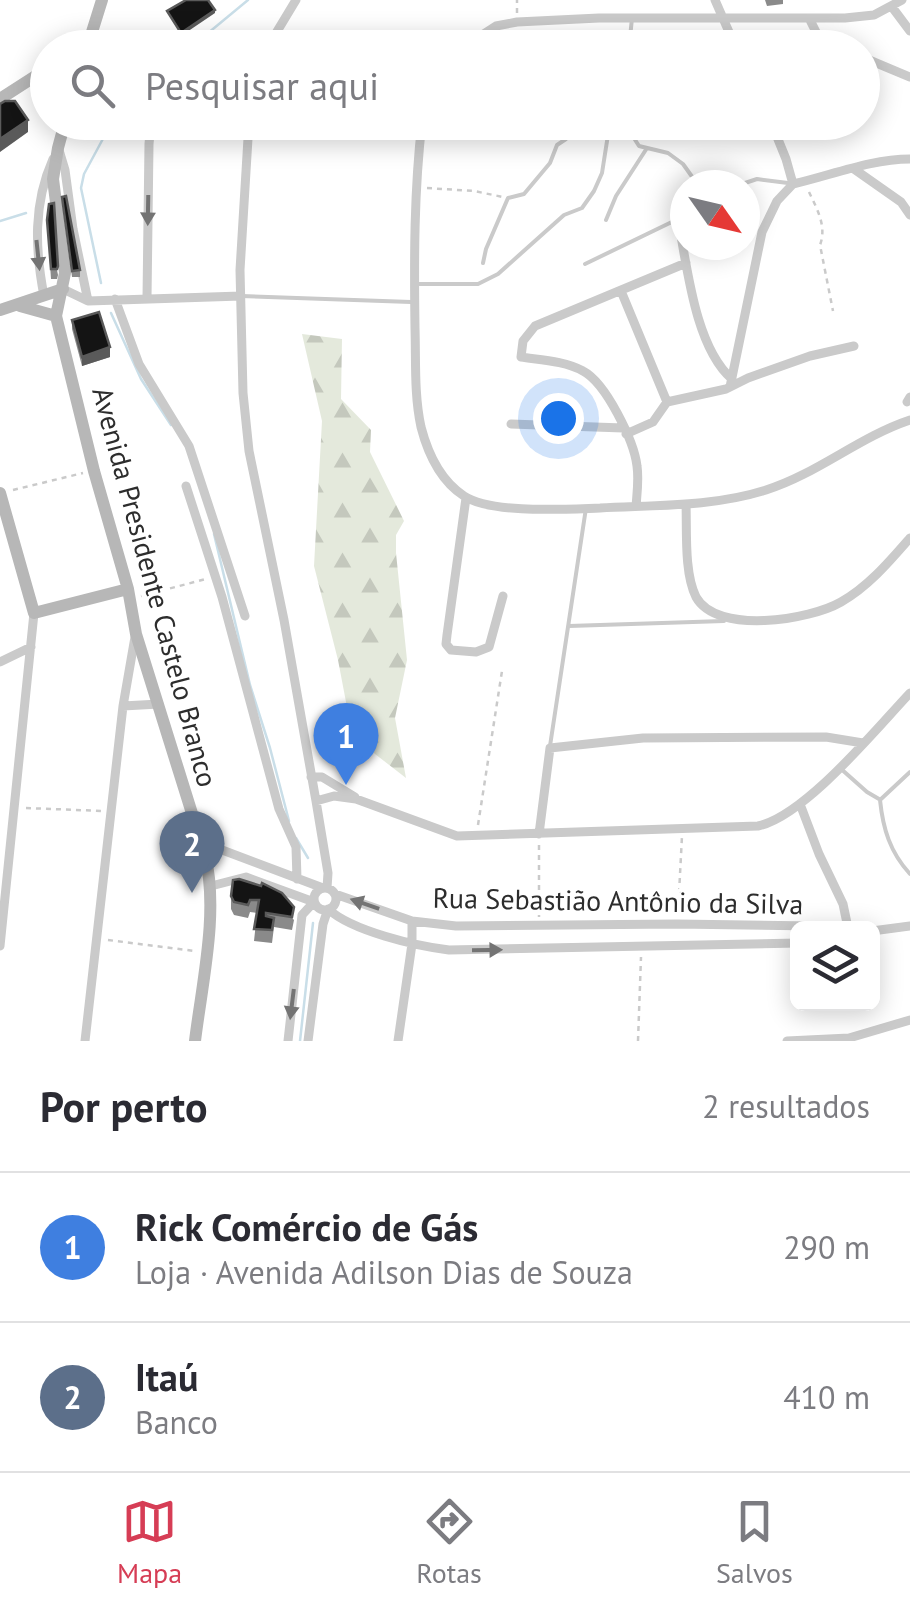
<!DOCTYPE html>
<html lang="pt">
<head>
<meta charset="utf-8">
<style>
  :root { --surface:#fff; --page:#f2f2f3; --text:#2b2b33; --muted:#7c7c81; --line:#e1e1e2; --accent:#d63d55 }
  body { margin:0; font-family:"PT Sans",sans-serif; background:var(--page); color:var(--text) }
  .controls { position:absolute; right:30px; bottom:30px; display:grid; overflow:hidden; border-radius:15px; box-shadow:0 5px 25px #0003 }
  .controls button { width:90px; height:90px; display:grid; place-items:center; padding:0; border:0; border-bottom:2px solid var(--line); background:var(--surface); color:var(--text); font:50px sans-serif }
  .compass { position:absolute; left:670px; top:170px; width:90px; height:90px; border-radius:50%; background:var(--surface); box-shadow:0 5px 25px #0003; rotate:124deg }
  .you { position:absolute; left:558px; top:418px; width:35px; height:35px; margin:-25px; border:8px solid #fff; border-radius:50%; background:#1a73e8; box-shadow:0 0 0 15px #1a73e833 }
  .badge { display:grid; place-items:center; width:65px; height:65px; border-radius:50%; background:var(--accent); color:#fff; font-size:32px; font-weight:700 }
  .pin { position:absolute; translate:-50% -82px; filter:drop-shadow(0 2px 5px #0008) }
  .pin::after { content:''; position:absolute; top:52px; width:35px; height:30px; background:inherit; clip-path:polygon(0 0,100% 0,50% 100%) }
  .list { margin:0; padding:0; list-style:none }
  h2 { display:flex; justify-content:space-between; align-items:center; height:130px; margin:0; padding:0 40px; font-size:42px }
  h2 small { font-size:32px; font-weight:400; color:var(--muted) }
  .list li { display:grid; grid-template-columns:65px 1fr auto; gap:30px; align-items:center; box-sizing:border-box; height:150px; padding:0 40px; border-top:2px solid var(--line) }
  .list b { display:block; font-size:38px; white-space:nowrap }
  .list p { margin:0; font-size:32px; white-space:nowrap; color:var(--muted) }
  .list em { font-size:32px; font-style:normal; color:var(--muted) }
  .icon { flex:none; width:55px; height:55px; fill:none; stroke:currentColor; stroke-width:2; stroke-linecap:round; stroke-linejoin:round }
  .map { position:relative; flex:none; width:910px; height:1041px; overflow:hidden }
  .search { position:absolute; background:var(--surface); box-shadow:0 5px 25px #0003; left:30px; right:30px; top:30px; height:110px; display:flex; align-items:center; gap:25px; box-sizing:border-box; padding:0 35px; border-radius:55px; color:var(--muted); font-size:38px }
  .sheet { height:430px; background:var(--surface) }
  nav { display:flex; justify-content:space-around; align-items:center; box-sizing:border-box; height:140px; border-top:2px solid var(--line); background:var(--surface); font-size:28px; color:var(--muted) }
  nav a { display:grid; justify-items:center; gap:5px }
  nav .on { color:var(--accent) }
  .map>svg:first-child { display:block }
  .forest { fill:url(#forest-firs) }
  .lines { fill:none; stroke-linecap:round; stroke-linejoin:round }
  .stream { stroke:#c9dee8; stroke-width:2.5 }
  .path { stroke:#cacaca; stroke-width:2.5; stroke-dasharray:5 5; stroke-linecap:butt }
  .lane { stroke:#cacaca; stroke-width:4 }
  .street { stroke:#cacaca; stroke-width:9 }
  .secondary { stroke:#b7b7b7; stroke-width:12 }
  .wall { fill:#8a8a8a }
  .shaded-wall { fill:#5a5a5a }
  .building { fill:#141414; stroke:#5a5a5a; stroke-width:2.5 }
  .oneway { fill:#747474 }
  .labels { text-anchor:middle; stroke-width:10; stroke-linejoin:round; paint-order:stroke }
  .street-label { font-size:28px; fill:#2d2d2d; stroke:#fff }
</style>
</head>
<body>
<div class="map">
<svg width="910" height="1041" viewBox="0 0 910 1041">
  <defs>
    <pattern id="forest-firs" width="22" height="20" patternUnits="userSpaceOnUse" patternTransform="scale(2.5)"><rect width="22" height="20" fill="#e4e9dc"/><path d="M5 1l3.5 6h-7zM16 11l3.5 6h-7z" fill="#c4c8bd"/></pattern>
  </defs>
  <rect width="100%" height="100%" fill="#fff"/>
  <path class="forest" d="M302,334L342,339L341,399L371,430L370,452L404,521L396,535V553L407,660L395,718L406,778L375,754L350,723L338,660L314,566L322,421Z"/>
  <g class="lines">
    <path class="stream" d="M190,48L248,0
      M0,221L26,213
      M101,283L81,188L84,174L112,122
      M111,313L141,379L171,425
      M214,534L250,685L270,748L289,821
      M296,838L308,858
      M300,1041L313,923"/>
    <path class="path" d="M517,13V0
      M427,188L474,191L503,197
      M809,192C817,209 827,226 820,245L833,311
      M13,490L83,473
      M141,596L206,579
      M26,808L103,811
      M478,825L502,671
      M539,845V917
      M678,913L682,836
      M108,940L195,951
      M638,1041L641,957"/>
    <path class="lane" d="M629,48L632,18
      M615,122L632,135L639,146L668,153L683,164L698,185
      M739,185L757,179L788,183
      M606,220L616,196L647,148
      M483,263L486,249L508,198L524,194L550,163L557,145L566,139L572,122
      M585,264L678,219L685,211
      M415,284H478L498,274L564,215L582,208L594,191L602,173L610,122
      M241,296L411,302
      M569,626L724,621
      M550,746L586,508
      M840,768L867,792L879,799
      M910,772L880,800C883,829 890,852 910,874"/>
    <path class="street" d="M715,0L736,48
      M892,7L910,31
      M809,18L819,38L837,48
      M267,48L296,0
      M462,48L496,26L517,22L599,18H845L874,15L902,0
      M862,57L910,77
      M249,122L240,270L243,393L249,451L284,620L316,801L328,873L327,888
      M422,122C414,191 414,259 415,328C416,361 414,395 421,427C428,454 441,481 464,496C491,514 567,509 600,508C655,505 713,507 766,490C817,474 859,437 910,420
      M771,122L786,159L793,184
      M59,150L65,170L73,229L88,301
      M854,169L901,202L910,215
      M793,184C832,175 871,159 910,159
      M678,219C687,266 695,347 732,379
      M63,289L88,301L241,296
      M621,291L667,402
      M44,296C35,249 33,204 53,159
      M147,298L149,144L151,122
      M115,299L139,364L189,446L245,616
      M730,387L762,232L777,201L793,184
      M907,402L910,397
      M511,424L623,428
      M626,434L653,422L667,402L726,389L748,378L810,356L854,346
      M186,486L222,597L279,809L296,847L297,879
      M466,498L447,635L446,644L451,650L476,652L489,647L503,596
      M686,504C687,531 684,573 696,597C717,635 810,620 841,602C868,587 890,561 910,538
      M636,506C637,493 639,480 637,466C634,441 606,383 583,371C565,361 541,360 521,357L523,341L535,326L686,263
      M0,662L31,647
      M123,706L159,704
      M311,777H322L355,797
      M316,801L334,796L356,799L457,836L758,826C805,816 876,729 910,693
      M800,804L819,854L843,904L848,928
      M539,834L550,748L643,738L826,737L863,743
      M201,842L323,888
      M211,886L246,877L314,902L302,915L288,1041
      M314 899a11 11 0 1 1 22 0a11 11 0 1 1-22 0Z
      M335,894L412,921L456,926L677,924L814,926L845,928
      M872,931L910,926
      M0,946L34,613
      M85,1041L123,706L135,637
      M308,1041L323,924L328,909C352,931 416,946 449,950L798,943
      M398,1041L412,944V921
      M787,1041L849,1038L910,1020"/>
    <path class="secondary" d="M87,48L102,0
      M0,99L48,68
      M65,122L58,148L53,179L65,273L56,316L94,471L128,589L136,634L205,855C219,912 202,983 195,1041
      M20,306L56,316
      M0,310L63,289
      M0,493L34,613L128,589"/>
  </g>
  <path class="wall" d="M765,0H783V4L767,6Z
    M62,197L80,270V277H72Z
    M47,220L58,275L57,279H51Z
    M72,320L110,357L82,366L72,329Z
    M261,886L294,920L292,930L274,927L272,943L254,941L257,913L250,912L248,918L234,915L231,909V896Z"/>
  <path class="shaded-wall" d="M215,10V13L181,36V33Z
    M28,120V132L0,152V139Z
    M110,347V357L82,366V357Z"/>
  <path class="building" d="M186,0H208L215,10L181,33L167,11Z
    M5,101H15L28,120L0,139V104Z
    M66,196L80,270L72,271L62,197Z
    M54,203L58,266L57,269H51L47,220L49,204Z
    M99,312L110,347L82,357L72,320Z
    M239,879L261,886L262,883L282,893L294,907L292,917L266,913V916L274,918L272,930L254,929L259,900H250L248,905L234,902L231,896L233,880Z"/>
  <defs><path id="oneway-solid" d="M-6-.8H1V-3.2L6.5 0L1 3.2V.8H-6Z" transform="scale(2.5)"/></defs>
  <g class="oneway">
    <use href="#oneway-solid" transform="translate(148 210) rotate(91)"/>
    <use href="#oneway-solid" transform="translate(38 255) rotate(84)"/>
    <use href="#oneway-solid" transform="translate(365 904) rotate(-161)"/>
    <use href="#oneway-solid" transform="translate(487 950) rotate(-1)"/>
    <use href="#oneway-solid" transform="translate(292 1004) rotate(97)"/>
  </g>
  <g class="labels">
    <g class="street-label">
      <text transform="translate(155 587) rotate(75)" y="10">Avenida Presidente Castelo Branco</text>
      <text transform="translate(618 901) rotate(1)" y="10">Rua Sebastião Antônio da Silva</text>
    </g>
  </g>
</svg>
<div class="controls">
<button><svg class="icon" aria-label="layers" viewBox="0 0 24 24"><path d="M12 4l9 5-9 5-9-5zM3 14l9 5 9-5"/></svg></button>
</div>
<svg class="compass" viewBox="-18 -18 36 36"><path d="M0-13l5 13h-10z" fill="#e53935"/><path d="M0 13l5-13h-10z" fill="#7c7c81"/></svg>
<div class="you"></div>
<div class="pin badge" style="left:346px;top:785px;background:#3f7fe0">1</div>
<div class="pin badge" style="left:192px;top:893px;background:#5c6f8a">2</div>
<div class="search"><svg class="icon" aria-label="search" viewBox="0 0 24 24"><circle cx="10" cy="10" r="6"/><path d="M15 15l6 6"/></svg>Pesquisar aqui</div>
</div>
<section class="sheet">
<h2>Por perto<small>2 resultados</small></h2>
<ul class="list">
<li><span class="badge" style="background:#3f7fe0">1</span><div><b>Rick Comércio de Gás</b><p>Loja · Avenida Adilson Dias de Souza</p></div><em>290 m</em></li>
<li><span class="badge" style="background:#5c6f8a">2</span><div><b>Itaú</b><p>Banco</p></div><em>410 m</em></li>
</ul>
</section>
<nav>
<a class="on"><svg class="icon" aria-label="map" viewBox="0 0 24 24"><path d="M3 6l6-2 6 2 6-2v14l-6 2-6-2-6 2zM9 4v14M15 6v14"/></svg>Mapa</a>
<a><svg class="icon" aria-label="directions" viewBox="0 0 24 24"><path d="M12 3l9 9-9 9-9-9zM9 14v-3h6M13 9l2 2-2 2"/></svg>Rotas</a>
<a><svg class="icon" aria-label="saved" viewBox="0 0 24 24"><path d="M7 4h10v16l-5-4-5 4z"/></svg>Salvos</a>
</nav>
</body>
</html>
